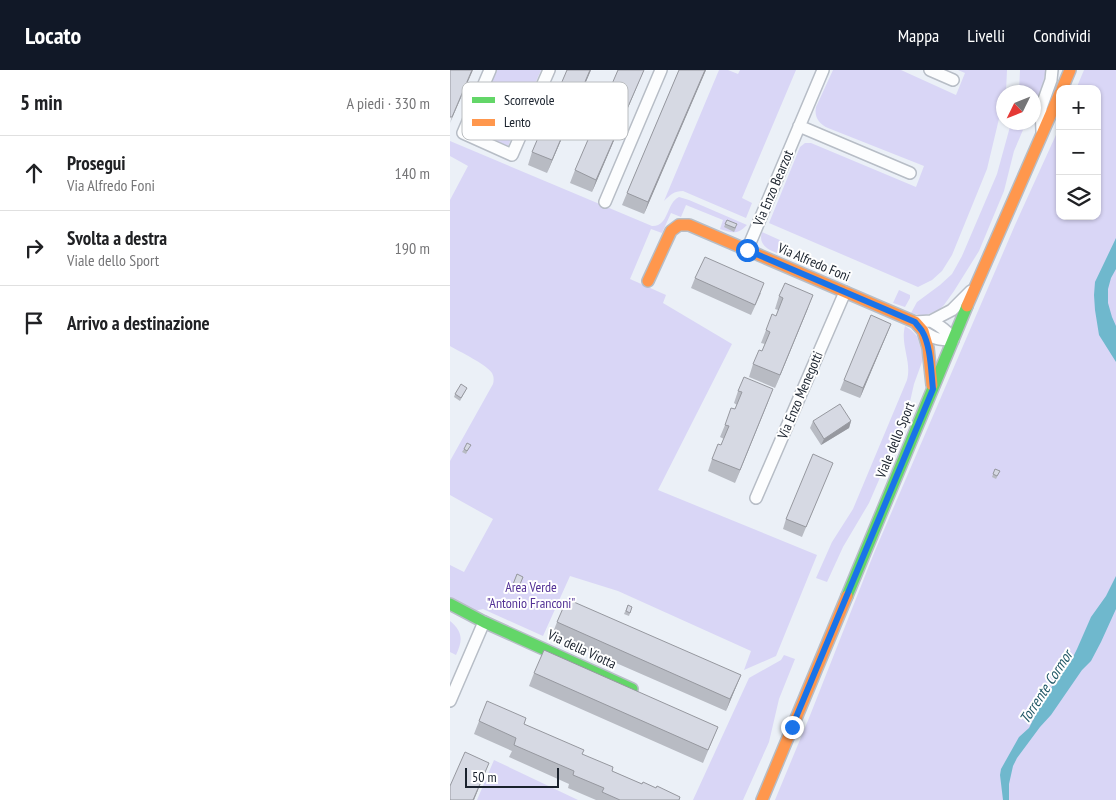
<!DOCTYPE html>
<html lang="it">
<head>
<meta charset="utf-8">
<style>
  :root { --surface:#fff; --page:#f6f6f6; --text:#202124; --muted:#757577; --line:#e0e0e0; --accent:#111827 }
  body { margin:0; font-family:"PT Sans Narrow",sans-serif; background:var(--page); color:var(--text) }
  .controls { position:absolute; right:15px; top:15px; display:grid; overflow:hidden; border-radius:10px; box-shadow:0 1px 4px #0004 }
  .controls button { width:45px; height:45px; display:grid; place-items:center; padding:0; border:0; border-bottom:1px solid var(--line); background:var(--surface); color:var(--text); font:25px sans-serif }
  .compass { position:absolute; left:546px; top:15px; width:45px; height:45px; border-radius:50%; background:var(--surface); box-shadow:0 1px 4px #0004; rotate:227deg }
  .scale { position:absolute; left:15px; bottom:12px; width:94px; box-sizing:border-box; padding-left:5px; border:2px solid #1a222d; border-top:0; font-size:14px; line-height:18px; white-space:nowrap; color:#1a222d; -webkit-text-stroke:4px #fff; paint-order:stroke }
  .stop { position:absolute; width:15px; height:15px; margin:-11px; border:4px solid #1a73e8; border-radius:50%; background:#fff }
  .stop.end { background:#1a73e8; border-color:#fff; box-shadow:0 1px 5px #0008 }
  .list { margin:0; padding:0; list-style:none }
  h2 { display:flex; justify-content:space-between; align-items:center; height:65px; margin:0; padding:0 20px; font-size:21px }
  h2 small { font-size:16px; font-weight:400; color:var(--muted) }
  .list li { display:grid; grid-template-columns:32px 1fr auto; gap:15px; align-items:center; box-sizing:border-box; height:75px; padding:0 20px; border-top:1px solid var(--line) }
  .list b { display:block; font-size:19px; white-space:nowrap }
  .list p { margin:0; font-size:16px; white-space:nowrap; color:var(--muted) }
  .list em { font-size:16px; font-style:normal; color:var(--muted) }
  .icon { flex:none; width:28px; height:28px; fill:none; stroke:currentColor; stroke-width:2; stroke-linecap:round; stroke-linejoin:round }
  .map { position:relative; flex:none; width:666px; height:730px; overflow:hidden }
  header { display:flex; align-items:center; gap:30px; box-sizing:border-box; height:70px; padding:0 25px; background:var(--accent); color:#fff }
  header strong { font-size:24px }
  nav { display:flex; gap:28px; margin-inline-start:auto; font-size:18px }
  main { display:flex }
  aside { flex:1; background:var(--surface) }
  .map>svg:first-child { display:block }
  .green { fill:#d9d6f6 }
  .water { fill:#6fb8cd }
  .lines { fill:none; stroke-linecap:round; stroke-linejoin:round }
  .street-casing { stroke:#b7bdc6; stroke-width:14 }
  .fast-casing { stroke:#b7bdc6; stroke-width:14 }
  .slow-casing { stroke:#b7bdc6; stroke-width:14 }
  .street { stroke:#fcfdfe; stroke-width:11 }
  .fast { stroke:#63d668; stroke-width:11 }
  .slow { stroke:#ff974d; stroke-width:11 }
  .wall { fill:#b8bbc3 }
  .shaded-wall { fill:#96989f }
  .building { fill:#d6d9e3; stroke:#96989f }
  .route { stroke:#1a73e8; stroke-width:6 }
  .labels { text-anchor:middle; stroke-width:4; stroke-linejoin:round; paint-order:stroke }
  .street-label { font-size:14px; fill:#1a222d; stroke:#fff }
  .park-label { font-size:14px; fill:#533296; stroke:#fff }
  .water-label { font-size:15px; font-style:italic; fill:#205766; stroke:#fff }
  .key { fill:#fff; stroke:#babdc0; stroke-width:1 }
  .key-label { font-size:14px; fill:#1a222d }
</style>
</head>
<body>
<header>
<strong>Locato</strong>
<nav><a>Mappa</a><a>Livelli</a><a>Condividi</a></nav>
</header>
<main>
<aside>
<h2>5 min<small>A piedi · 330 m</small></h2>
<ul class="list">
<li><svg class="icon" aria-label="ahead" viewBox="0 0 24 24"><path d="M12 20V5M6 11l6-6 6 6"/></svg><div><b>Prosegui</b><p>Via Alfredo Foni</p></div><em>140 m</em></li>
<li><svg class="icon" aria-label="right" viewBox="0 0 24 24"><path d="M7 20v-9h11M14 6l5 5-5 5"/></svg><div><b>Svolta a destra</b><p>Viale dello Sport</p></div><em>190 m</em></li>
<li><svg class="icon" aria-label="arrive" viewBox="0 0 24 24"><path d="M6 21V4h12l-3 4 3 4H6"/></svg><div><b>Arrivo a destinazione</b></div></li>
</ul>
</aside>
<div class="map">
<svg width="666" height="730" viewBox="0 0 666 730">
  <rect width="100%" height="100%" fill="#ebf0f7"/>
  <path class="green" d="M47,0H91L58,76L21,60Z
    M269,0H278L288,4L290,0H346L292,128L302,133L296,148L233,121C224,121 220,125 214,131Z
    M383,0H451L506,25L515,3L508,0H557L556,22H554L553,32L537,99L502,185L492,201L482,210L468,217L319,153L350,77L355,73H361L466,117L474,96L378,58C369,54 364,47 366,37Z
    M570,0H596L592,17L584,36V22H569Z
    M634,0H666V730H325L359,648L424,483L565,155L610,56V146H647V19H626Z
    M561,53H576L564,81L554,121L529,181L504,221L494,235L489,240L476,245H469L461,243L467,232L490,215L502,204L512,186L547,104Z
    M0,71L202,156C219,157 216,133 229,127L239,130L297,155C287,165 282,163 270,159L273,150L236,135L231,147L221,143L212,163L201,159L180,209L216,225L213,233L282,274L208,420L367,485L326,586L294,600L301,581L168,521L120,506L93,566L33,539L24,541L0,528V495L14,502L43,449L0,425V391L43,314C44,310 44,307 42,303C36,294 10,282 0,276V130L18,96L0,86Z
    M312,162L332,171L327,183C317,179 308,174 312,162Z
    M449,220L460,225V228L455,237L443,233Z
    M455,256L461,260L467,266L473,286L472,292L464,314L457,345L419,433L393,477L377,512L366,508L382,472L403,439L457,310C462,291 450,275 455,256Z
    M0,551C13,562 13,570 6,585L0,582Z
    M334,585L345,589L329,629L319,672L293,730H243L299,608L331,590Z
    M44,690L128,730H27Z"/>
  <path class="water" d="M666,168V199L661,208L658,219V233L662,247L666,256V292L649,265L645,240L644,225L645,212Z
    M666,506V539L651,572L641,591L632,600L601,645L590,657L567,688L563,696L559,714V730H553L550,705L551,699L569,667L579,658L591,634L600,619L620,593L627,579L641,547L656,526Z"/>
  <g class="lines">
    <g class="street-casing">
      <path id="street" d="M40,0L13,63L62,85L99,0
        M480,0L503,10
        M349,56L460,103
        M592,61L591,38L601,10L602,0
        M155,132L211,0
        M297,180L373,0
        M465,252L481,251L502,240L521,221
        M473,261C484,269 489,270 503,270C498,261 490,256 481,251
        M306,428L395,222
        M0,631L34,552"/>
    </g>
    <g class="fast-casing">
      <path id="fast" d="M397,526L517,236
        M0,534L34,552L182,619"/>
    </g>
    <g class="slow-casing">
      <path id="slow" d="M612,19L620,0
        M198,211L221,161L229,155H239L465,252L473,261L478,278L482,315
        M517,236L610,23
        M312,730L397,526"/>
    </g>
    <use href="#street" class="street"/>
    <use href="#fast" class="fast"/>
    <use href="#slow" class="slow"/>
  </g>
  <path class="wall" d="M117,0H141L97,103L78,95L82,82Z
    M168,0H194L142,122L120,113L125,100Z
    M229,0H256L194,144L172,135L177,123Z
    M277,150L286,158L284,162L274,157Z
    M245,208L311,223L301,245L241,218Z
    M329,226L358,238L325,318L299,307L303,294L312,281L315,274L311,273L316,260L326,246L328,240L325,239Z
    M441,254L410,328L390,320L394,310Z
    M17,318L10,331L4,327L5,324Z
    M288,321L318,332L285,413L258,401L262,389L271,375L274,369L270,367L275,355L285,339L287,335L284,333Z
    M363,351H401L399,358L371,375L360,358Z
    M19,378L16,384L12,382L14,379Z
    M545,399L550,401L546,409L542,407Z
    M379,402L352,467L333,459L336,449Z
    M67,504L73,507L67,523L60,520Z
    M178,535L182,537L179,546L174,544Z
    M107,552L291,605L276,641L102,565Z
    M84,603L268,657L253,693L79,616Z
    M29,651L74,654L132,684L162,701L229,730H146L118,718L119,714L59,687L62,681L24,664Z"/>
  <path class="shaded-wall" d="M22,0H23L0,53L2,47Z
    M140,0H141L97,103L102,90Z
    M194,0L142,122L146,110Z
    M255,0H256L194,144L198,132Z
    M363,225L358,238L325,318L330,305Z
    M441,254L437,264L410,328L413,318Z
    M323,319L318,332L285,413L290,400Z
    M401,351L399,358L371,375L374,369Z
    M291,605L276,641L280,629Z
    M39,693L24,730H23Z"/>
  <path class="building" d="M0,0H22L2,47H0Z
    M117,0H140L102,90L82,82Z
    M168,0H194L146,110L125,100Z
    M229,0H255L198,132L177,123Z
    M277,150L287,154L285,158L275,154Z
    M255,187L314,213L305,235L245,208Z
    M335,213L363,225L330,305L303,294L309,280L312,281L320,262L316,260L322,244L326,246L333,228L329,226Z
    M421,245L441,254L413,318L394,310Z
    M294,307L323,319L290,400L262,389L268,374L271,375L279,356L275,355L281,338L285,339L292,322L288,321Z
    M11,314L17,318L11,328L5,324Z
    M390,334L401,351L374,369L363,351Z
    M17,373L21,375L17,381L14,379Z
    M363,384L383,393L356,457L336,449Z
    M545,399L550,401L547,406L543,404Z
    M67,504L73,507L68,519L62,517Z
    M117,529L291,605L280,629L107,552Z
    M178,535L182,537L180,543L176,541Z
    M94,580L268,657L258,680L84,603Z
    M37,631L76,648L74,654L134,680L132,684L163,697L162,701L192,714L193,712L206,718L207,716L230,727L229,730H170L152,722L154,718L123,705L124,701L64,675L66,668L29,651Z
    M15,682L39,693L23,730H0V716Z"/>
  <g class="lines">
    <path class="route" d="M297,180L465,252C467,255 470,258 472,261C481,276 481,302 483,319L342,657"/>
  </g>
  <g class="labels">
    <g class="street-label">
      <text transform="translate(323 118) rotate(-67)" y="5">Via Enzo Bearzot</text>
      <text transform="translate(364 192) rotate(23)" y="5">Via Alfredo Foni</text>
      <text transform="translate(350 325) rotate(-67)" y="5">Via Enzo Menegotti</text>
      <text transform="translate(445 370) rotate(-68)" y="5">Viale dello Sport</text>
      <text transform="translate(132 579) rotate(25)" y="5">Via della Viotta</text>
    </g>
    <g class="park-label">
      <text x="81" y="522">Area Verde<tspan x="81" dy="16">"Antonio Franconi"</tspan></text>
    </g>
    <g class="water-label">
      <text transform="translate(596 617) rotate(-57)" y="5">Torrente Cormor</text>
    </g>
  </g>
  <rect x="12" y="12" width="166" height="58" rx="8" class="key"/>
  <rect x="22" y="27" width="23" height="6" fill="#63d668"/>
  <rect x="22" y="49" width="23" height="7" fill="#ff974d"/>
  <g class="key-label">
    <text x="54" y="35">Scorrevole</text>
    <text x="54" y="57">Lento</text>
  </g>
</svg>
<div class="controls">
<button>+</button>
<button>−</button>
<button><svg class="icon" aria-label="layers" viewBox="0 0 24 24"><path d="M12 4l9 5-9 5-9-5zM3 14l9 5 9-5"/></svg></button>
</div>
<svg class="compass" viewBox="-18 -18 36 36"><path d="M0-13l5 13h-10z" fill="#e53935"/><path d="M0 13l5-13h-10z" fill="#757577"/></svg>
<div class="scale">50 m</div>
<div class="stop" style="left:297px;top:180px"></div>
<div class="stop end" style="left:342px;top:657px"></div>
</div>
</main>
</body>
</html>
